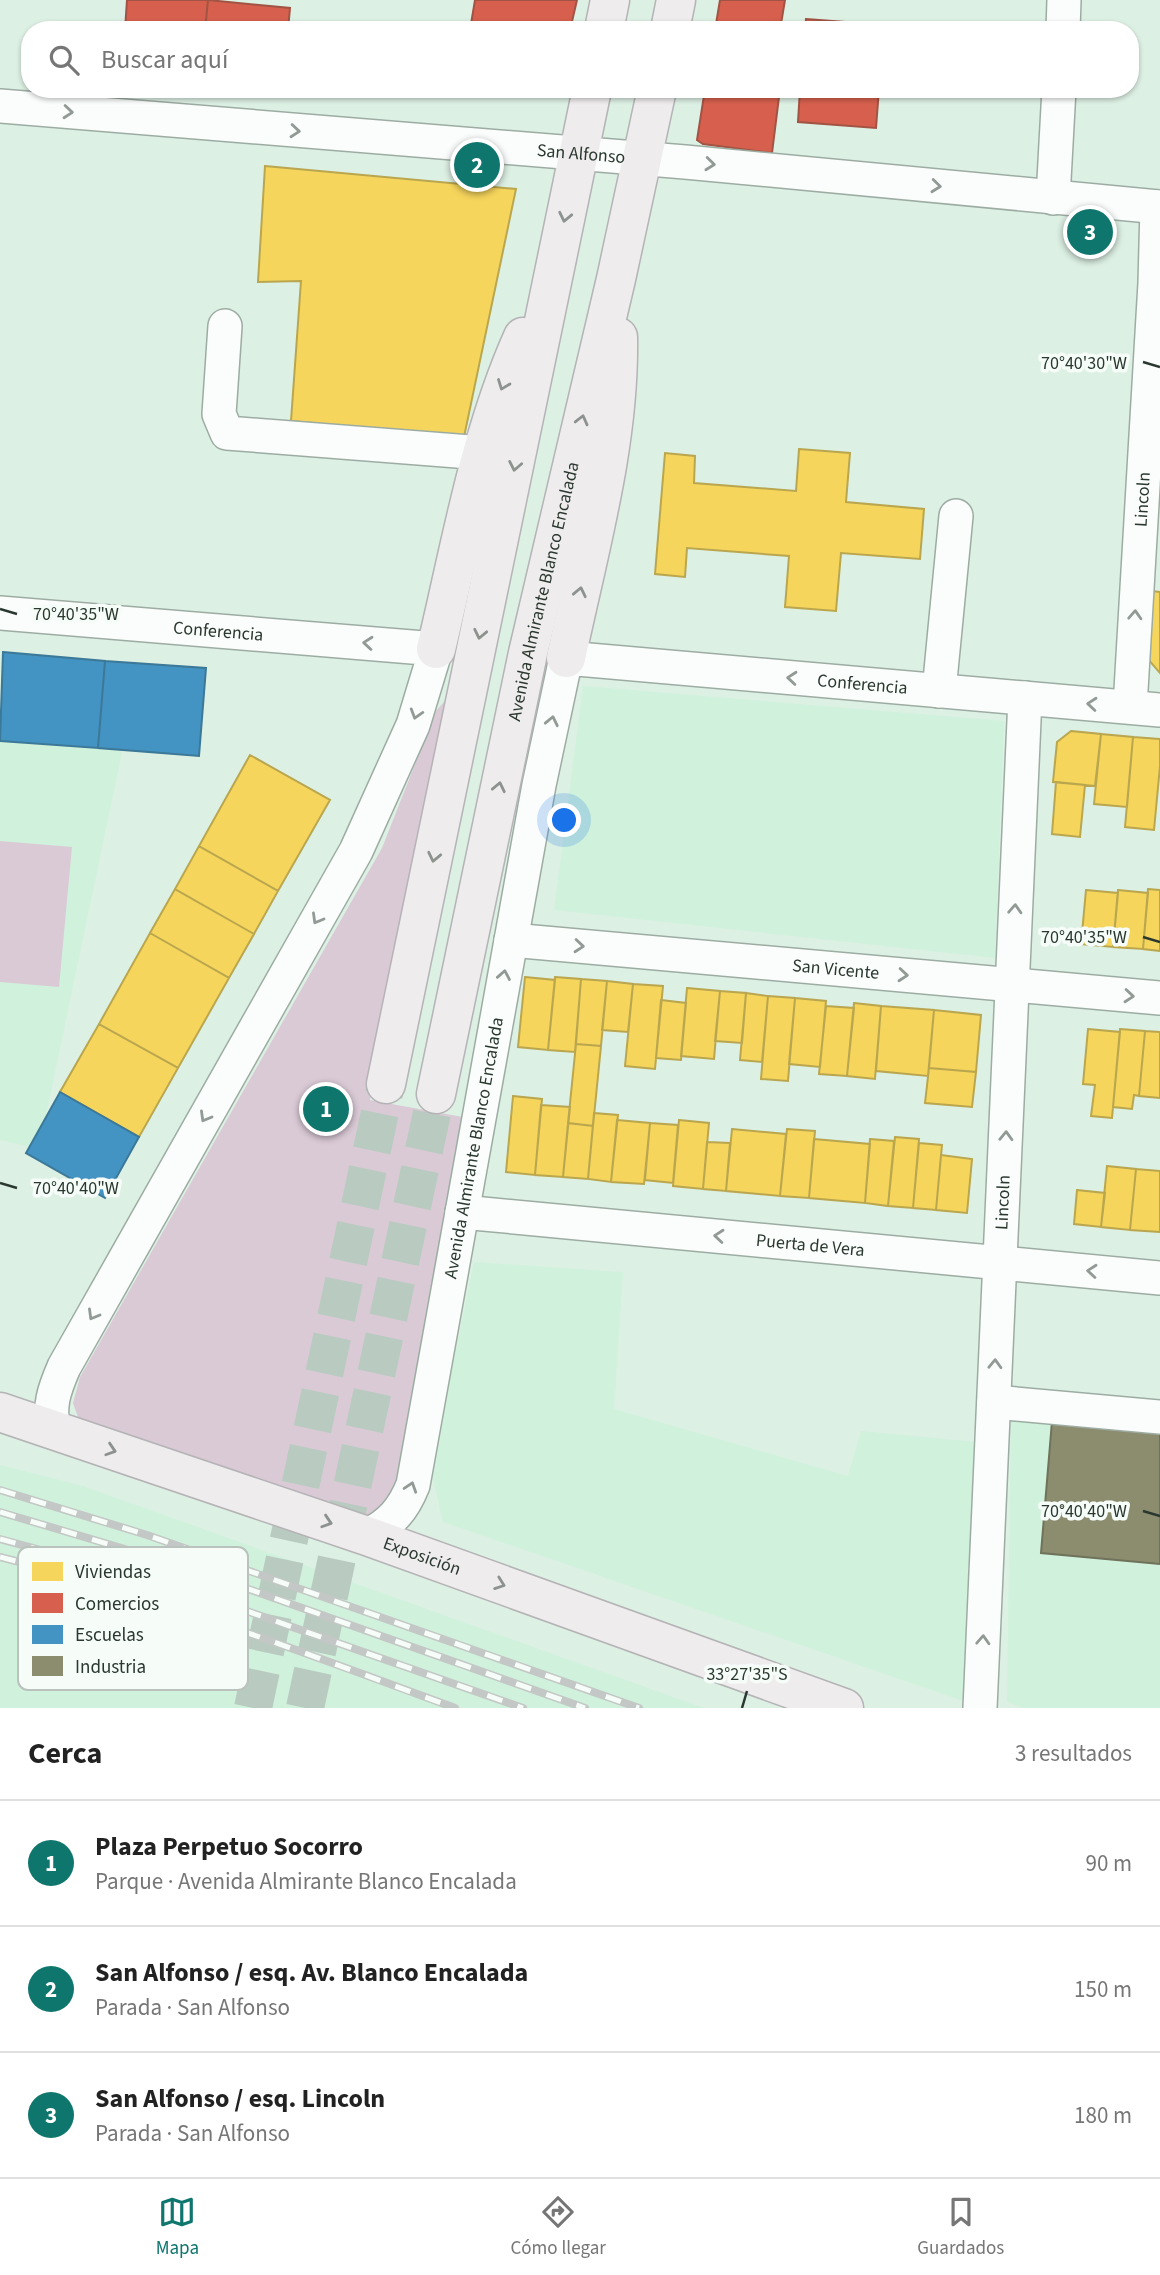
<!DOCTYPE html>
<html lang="es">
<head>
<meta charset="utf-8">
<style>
  :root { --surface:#fff; --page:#f6f6f6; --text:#222; --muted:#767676; --line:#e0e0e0; --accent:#0f766e }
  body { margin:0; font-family:"Source Sans 3",sans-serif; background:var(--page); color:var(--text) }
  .you { position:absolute; left:565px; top:821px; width:24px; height:24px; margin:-18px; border:5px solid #fff; border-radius:50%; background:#1a73e8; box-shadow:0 0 0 10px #1a73e833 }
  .badge { display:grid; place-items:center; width:46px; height:46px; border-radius:50%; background:var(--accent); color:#fff; font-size:23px; font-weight:700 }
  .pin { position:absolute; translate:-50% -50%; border:4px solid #fff; box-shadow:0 2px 7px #0006 }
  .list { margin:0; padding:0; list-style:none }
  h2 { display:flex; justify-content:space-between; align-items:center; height:91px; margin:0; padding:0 28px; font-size:30px }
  h2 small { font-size:23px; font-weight:400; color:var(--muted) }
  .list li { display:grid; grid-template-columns:46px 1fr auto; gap:21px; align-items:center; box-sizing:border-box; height:126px; padding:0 28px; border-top:2px solid var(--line) }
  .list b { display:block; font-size:26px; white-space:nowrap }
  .list p { margin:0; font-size:23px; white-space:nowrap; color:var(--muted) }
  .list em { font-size:23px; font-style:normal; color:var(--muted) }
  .icon { flex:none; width:38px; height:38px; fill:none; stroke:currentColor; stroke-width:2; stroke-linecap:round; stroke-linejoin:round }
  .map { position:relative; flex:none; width:1160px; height:1708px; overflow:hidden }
  .search { position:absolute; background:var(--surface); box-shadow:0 2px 5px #0004; left:21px; right:21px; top:21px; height:77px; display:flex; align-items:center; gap:18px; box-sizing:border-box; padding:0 24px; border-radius:28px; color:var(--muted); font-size:26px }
  .sheet { height:469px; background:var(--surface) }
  nav { display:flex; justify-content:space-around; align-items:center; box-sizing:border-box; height:98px; border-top:2px solid var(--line); background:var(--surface); font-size:19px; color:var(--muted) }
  nav a { display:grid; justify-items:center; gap:4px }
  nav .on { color:var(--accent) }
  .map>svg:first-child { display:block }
  .built { fill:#d0f1dc }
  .green { fill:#dacad6 }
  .homes { fill:#f6d55c; stroke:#b9a64e; stroke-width:2 }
  .shops { fill:#d6604d; stroke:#a25444; stroke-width:2 }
  .schools { fill:#4393c3; stroke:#3c7897; stroke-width:2 }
  .industry { fill:#8c8c6e; stroke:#6f735b; stroke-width:2 }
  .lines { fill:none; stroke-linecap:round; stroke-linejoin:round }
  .major-tunnel { stroke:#b9cbc0; stroke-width:38; stroke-dasharray:38 19; stroke-linecap:butt }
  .minor-casing { stroke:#9daca3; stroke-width:36 }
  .major-casing { stroke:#b4b3b5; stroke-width:41 }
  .minor { stroke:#fafdfb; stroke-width:33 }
  .major { stroke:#efecee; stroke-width:38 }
  .rail-casing { stroke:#c3c7c5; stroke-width:8 }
  .rail { stroke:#f6fdf9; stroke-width:5; stroke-dasharray:16; stroke-linecap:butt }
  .oneway { stroke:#929a95 }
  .oneway2 { stroke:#8c928e }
  .ticks { fill:none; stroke:#2a382f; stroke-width:2.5 }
  .labels { text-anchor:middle; stroke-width:7; stroke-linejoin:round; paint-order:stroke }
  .street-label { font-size:18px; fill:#2a382f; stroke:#f6fdf9 }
  .key { fill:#f6fdf9; stroke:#b9c2bc; stroke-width:2 }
  .key-label { font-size:19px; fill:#2a382f }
  .ticks-label { font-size:18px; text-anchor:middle; fill:#2a382f; stroke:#f6fdf9; stroke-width:7; stroke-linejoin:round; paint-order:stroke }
</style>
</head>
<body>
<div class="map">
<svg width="1160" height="1708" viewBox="0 0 1160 1708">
  <rect width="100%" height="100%" fill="#ddf0e4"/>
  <path class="built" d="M583,686L1004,721L995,958L554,910Z
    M0,728L125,738L39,1149L0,1140Z
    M474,1262L623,1272L614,1409L848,1476L861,1431L977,1442L969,1703L443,1522L433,1479L450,1379Z
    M1011,1411L1160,1424V1708H1023L1007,1702Z
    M0,1465L83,1486L704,1708H0Z"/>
  <path class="green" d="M449,696L370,1100L468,1118L402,1495L371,1519L80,1423L73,1403L80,1377L382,848L436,711Z
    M0,841L72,847L59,987L0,982Z"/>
  <path class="homes" d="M265,166L516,189L464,437L291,421L301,281L258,282Z
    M799,449L850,453L846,502L924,509L920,559L841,553L836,611L785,607L789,556L687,548L685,577L655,574L665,453L695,456L694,483L796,491Z
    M1152,591L1160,592V673L1147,658Z
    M1071,731L1101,734L1095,786L1053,782L1057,742Z
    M1101,734L1133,737L1127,807L1094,804Z
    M1133,737L1160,739V766L1154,830L1125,827Z
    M250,755L330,800L278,891L199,846Z
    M1056,782L1085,785L1080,837L1052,834Z
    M199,846L278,891L254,934L175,889Z
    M175,889L254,934L229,978L150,933Z
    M1148,889L1160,890V951L1143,949Z
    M1086,890L1118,893L1113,947L1081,944Z
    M1118,890L1148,893L1143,949L1113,947Z
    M150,933L229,978L178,1068L99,1024Z
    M525,977L555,980L548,1050L518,1047Z
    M555,977L581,979L575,1052L548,1050Z
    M581,979L607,981L601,1046L576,1044Z
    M607,981L633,984L628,1032L602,1030Z
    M633,984L663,986L655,1069L625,1066Z
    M687,988L720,991L714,1059L681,1056Z
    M720,991L746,993L742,1043L715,1041Z
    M746,993L768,996L762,1062L740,1060Z
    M768,996L795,998L788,1081L761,1079Z
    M795,998L826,1001L820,1067L789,1064Z
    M661,1000L686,1003L681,1060L656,1058Z
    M854,1003L881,1006L875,1079L847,1076Z
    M826,1006L854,1008L847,1076L819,1074Z
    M881,1006L934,1010L928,1076L876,1071Z
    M934,1010L981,1015L976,1072L929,1068Z
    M99,1024L178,1068L139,1137L60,1092Z
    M1088,1029L1120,1032L1112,1118L1091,1116L1095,1085L1083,1084Z
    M1120,1029L1145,1031L1139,1096L1134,1095L1132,1109L1113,1107Z
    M1145,1031L1160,1032V1098L1139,1096Z
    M576,1044L601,1046L593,1126L568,1123Z
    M929,1068L976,1072L972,1107L925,1103Z
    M513,1096L542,1099L535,1175L506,1172Z
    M541,1105L570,1107L563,1177L535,1175Z
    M594,1113L618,1115L611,1182L588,1179Z
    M617,1120L650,1123L644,1184L611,1182Z
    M679,1120L709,1123L703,1189L673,1186Z
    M568,1123L593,1126L588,1179L563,1177Z
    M650,1123L678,1125L673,1183L645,1180Z
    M732,1129L786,1134L780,1196L726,1191Z
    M787,1129L815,1131L809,1198L780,1196Z
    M895,1137L919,1139L913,1208L888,1206Z
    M814,1139L870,1144L865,1203L809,1198Z
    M870,1139L894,1141L888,1206L865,1203Z
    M707,1142L730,1143L726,1191L703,1189Z
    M919,1143L942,1145L936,1210L913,1208Z
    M941,1155L972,1159L967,1213L936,1210Z
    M1107,1166L1136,1169L1130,1230L1101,1227Z
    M1136,1169L1160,1171V1232L1130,1230Z
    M1077,1190L1105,1193L1101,1227L1074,1224Z"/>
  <path class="shops" d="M127,0H208L205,30H125Z
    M208,0L290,8L288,30H205Z
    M475,0H577L570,30H470Z
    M720,0H785L780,30H715Z
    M806,19L884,25L883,30H805Z
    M457,89H555L554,95Z
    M705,89H780L772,153L703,144L697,140Z
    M800,89H879L876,128L798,122Z"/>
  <path class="schools" d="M3,652L105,661L98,748L0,741Z
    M105,661L206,668L199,756L98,748Z
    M60,1092L139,1137L105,1198L26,1153Z"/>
  <path class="industry" d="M1052,1421L1160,1431V1564L1041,1553Z"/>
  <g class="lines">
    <path class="major-tunnel" d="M253,1708L386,1084
      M305,1708L436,1094"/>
    <g class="minor-casing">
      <g id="minor">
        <path d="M1063,30L1064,0"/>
        <path id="s1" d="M0,106L685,162L1160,207"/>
        <path d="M1053,198L1059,89"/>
        <path d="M225,326L219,414L227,433L483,453"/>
        <path id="s2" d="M0,613L436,649L413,725L356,851L64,1367C54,1390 48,1407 54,1431"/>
        <path d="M939,691L956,516"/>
        <path id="s3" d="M1130,707L1155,283L1157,207"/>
        <path id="s4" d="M511,940L1160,998"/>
        <path id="s5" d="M462,1212L1160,1278"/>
        <path d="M994,1402L1160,1417"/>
        <path id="s6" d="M367,1536C391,1523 403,1510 413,1485L539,785L566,658L1160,710"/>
        <path id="s7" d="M980,1708L1025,698"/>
      </g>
    </g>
    <g class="major-casing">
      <g id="major">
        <path d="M604,30L610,0"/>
        <path d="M670,30L676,0"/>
        <path d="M436,649C461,545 479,435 523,337"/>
        <path d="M566,658C588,553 620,445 618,337"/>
        <path d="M386,1084L592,89"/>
        <path id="s8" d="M436,1094L528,653L616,279L657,89"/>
        <path id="s9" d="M0,1412L367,1536L844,1708"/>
      </g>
    </g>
    <use href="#minor" class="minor"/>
    <use href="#major" class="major"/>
    <g class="rail-casing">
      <path id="rail" d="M0,1490L147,1535L639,1708
        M0,1512L192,1569L585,1708
        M0,1539L137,1576L224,1603L523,1708
        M0,1557C155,1596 305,1653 455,1708"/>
    </g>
    <use href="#rail" class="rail"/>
  </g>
  <defs><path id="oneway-chevron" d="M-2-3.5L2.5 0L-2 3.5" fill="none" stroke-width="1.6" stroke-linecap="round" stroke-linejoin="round" transform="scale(1.75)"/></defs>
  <g class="oneway">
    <use href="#oneway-chevron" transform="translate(68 112) rotate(5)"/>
    <use href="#oneway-chevron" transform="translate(295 131) rotate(5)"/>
    <use href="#oneway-chevron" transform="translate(710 164) rotate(6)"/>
    <use href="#oneway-chevron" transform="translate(936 186) rotate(6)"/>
    <use href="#oneway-chevron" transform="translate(1135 615) rotate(-87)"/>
    <use href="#oneway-chevron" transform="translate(368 643) rotate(-175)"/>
    <use href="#oneway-chevron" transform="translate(792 678) rotate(-175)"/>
    <use href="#oneway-chevron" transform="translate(1092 704) rotate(-175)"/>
    <use href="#oneway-chevron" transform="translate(416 714) rotate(107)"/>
    <use href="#oneway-chevron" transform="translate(552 721) rotate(-78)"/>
    <use href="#oneway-chevron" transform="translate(1015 909) rotate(-87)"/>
    <use href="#oneway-chevron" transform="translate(317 919) rotate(120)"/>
    <use href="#oneway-chevron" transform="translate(579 946) rotate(5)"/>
    <use href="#oneway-chevron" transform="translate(504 975) rotate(-80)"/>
    <use href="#oneway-chevron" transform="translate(903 975) rotate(5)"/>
    <use href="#oneway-chevron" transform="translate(1129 996) rotate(5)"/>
    <use href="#oneway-chevron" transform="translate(205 1117) rotate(120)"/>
    <use href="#oneway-chevron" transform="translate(1006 1136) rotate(-88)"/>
    <use href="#oneway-chevron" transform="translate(719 1236) rotate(-175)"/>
    <use href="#oneway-chevron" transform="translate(1092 1271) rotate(-175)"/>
    <use href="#oneway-chevron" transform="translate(93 1315) rotate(120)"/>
    <use href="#oneway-chevron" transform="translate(995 1364) rotate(-88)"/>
    <use href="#oneway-chevron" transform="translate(411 1487) rotate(-72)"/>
    <use href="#oneway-chevron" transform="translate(983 1640) rotate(-87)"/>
  </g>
  <g class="oneway2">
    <use href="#oneway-chevron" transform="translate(565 217) rotate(102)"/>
    <use href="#oneway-chevron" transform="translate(503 385) rotate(111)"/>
    <use href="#oneway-chevron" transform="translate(582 420) rotate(-76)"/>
    <use href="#oneway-chevron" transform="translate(515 466) rotate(101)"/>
    <use href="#oneway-chevron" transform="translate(580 592) rotate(-78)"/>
    <use href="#oneway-chevron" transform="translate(480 634) rotate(102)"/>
    <use href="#oneway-chevron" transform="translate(499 787) rotate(-78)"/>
    <use href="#oneway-chevron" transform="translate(434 857) rotate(102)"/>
    <use href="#oneway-chevron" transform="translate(111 1450) rotate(18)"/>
    <use href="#oneway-chevron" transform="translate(327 1522) rotate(18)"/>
    <use href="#oneway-chevron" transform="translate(500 1584) rotate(20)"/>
  </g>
  <path class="ticks" d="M1143,362L1160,367M0,609L17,614M1143,937L1160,942M0,1183L17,1188M1143,1511L1160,1516M742,1708L747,1691"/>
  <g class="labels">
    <g class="street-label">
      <text dy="6" stroke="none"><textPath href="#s1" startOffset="583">San Alfonso</textPath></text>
      <text dy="6" stroke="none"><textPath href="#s3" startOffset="208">Lincoln</textPath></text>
      <text dy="6" stroke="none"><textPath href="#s8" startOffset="514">Avenida Almirante Blanco Encalada</textPath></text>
      <text dy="6" stroke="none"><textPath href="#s2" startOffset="219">Conferencia</textPath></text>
      <text dy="6" stroke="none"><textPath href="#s6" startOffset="1209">Conferencia</textPath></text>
      <text dy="6" stroke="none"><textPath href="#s4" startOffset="326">San Vicente</textPath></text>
      <text dy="6" stroke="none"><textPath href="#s6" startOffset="413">Avenida Almirante Blanco Encalada</textPath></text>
      <text dy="6" stroke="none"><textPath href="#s7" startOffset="506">Lincoln</textPath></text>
      <text dy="6" stroke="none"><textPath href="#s5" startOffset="350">Puerta de Vera</textPath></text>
      <text dy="6" stroke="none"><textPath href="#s9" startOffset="446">Exposición</textPath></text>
    </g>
  </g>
  <rect x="18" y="1547" width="230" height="143" rx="10" class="key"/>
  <rect x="32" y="1562" width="31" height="19" fill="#f6d55c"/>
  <rect x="32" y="1593" width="31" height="20" fill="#d6604d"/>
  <rect x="32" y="1625" width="31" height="19" fill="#4393c3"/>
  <rect x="32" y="1656" width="31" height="20" fill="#8c8c6e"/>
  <g class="key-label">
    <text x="75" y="1578">Viviendas</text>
    <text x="75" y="1610">Comercios</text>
    <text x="75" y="1641">Escuelas</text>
    <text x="75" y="1673">Industria</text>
  </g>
  <g class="ticks-label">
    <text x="1084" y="369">70°40'30"W</text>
    <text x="76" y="620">70°40'35"W</text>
    <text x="1084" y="943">70°40'35"W</text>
    <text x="76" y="1194">70°40'40"W</text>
    <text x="1084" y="1517">70°40'40"W</text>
    <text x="747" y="1680">33°27'35"S</text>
  </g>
</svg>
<div class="you"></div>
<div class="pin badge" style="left:326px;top:1109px">1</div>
<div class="pin badge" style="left:477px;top:165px">2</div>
<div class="pin badge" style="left:1090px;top:232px">3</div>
<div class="search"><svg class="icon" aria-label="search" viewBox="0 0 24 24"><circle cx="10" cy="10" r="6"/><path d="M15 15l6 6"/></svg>Buscar aquí</div>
</div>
<section class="sheet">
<h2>Cerca<small>3 resultados</small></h2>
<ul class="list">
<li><span class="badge">1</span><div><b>Plaza Perpetuo Socorro</b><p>Parque · Avenida Almirante Blanco Encalada</p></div><em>90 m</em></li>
<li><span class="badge">2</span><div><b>San Alfonso / esq. Av. Blanco Encalada</b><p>Parada · San Alfonso</p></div><em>150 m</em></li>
<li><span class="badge">3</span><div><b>San Alfonso / esq. Lincoln</b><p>Parada · San Alfonso</p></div><em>180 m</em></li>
</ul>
</section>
<nav>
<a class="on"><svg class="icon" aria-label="map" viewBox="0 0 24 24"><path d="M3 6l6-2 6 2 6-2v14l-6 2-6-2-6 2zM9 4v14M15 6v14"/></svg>Mapa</a>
<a><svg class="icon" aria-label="directions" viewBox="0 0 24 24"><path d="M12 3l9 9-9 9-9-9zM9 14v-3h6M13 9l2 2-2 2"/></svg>Cómo llegar</a>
<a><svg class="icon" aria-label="saved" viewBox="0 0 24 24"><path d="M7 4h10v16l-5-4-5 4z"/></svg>Guardados</a>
</nav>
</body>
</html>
